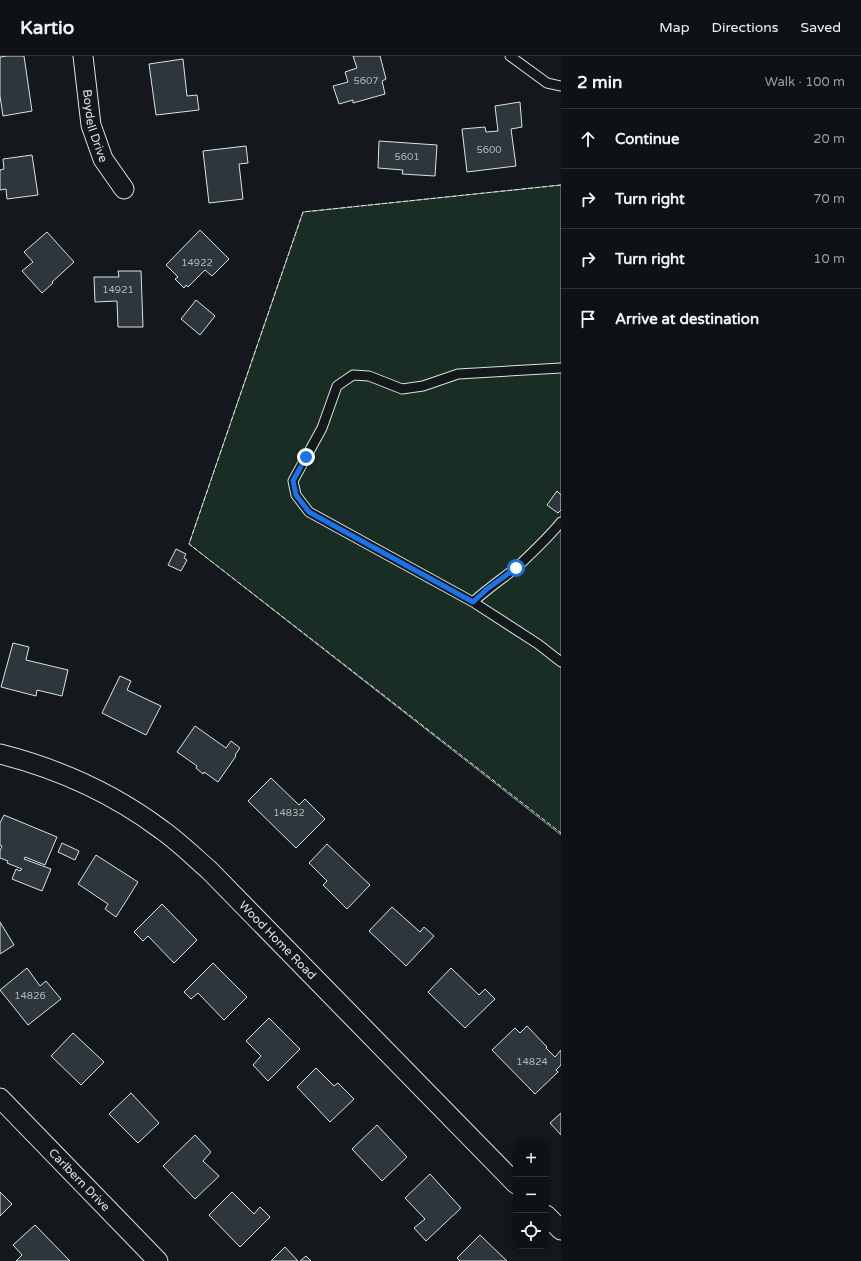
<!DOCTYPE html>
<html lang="en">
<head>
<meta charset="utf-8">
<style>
  :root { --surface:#0f1215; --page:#1d2022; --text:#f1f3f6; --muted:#9b9ea0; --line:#2f3234 }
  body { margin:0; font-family:"Varela Round",sans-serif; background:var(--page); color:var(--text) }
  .controls { position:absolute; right:12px; bottom:12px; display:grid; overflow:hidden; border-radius:8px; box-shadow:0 2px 6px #0003 }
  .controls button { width:36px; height:36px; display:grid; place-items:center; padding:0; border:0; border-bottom:1px solid var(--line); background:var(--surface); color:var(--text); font:20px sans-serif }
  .stop { position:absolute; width:12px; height:12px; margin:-9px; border:3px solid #1a73e8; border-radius:50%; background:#fff }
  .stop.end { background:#1a73e8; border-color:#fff; box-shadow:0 1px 4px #0008 }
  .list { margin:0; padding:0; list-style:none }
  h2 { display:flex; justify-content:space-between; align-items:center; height:52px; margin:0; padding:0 16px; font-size:17px }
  h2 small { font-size:13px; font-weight:400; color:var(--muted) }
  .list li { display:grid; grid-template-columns:26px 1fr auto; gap:12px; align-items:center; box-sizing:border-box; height:60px; padding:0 16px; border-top:1px solid var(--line) }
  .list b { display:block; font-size:15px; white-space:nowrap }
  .list em { font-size:13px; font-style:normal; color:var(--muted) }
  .icon { flex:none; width:22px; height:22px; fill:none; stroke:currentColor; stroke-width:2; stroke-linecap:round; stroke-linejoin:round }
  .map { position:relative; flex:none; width:561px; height:1205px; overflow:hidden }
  header { display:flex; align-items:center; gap:24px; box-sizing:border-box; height:56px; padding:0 20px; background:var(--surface); border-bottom:1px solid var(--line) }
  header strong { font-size:19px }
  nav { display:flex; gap:22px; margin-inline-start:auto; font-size:14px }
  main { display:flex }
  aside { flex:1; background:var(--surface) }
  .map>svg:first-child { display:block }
  .green { fill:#1a2d24; stroke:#939e99 }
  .building { fill:#2c363c; stroke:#d8e6dc }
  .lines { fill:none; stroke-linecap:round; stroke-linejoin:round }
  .service-casing { stroke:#d8e6dc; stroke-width:11 }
  .minor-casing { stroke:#d8e6dc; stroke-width:21 }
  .service { stroke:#14181c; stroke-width:9 }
  .minor { stroke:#14181c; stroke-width:19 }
  .fence { stroke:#d8e6dc; stroke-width:1; stroke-dasharray:5 2; stroke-linecap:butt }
  .route { stroke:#1a73e8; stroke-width:5 }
  .labels { text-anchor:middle; stroke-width:3; stroke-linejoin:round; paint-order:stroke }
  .number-label { font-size:10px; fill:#adbab4 }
  .street-label { font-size:12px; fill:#d8e6dc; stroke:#14181c }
</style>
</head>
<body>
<header>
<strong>Kartio</strong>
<nav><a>Map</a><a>Directions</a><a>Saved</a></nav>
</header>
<main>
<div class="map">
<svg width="561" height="1205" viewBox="0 0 561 1205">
  <rect width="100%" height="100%" fill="#14181c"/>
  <path class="green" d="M561,129V779L189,488L303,156Z"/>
  <path class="building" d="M7,0H24L32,55L3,60L0,40V1Z
    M353,0H380L386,23L382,25L385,38L353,47V44L339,48L333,30L348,26L345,16L357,12Z
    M183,3L187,40L197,39L199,54L156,59L149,8Z
    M520,46L522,71L511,73L516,110L467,116L462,73L485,71L486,76L498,75L495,50Z
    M379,85L437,89L435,120L402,118L403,114L378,112Z
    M246,90L248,107L239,108L243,143L209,147L203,95Z
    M32,99L38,139L7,143L6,133L0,134V114L4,113L3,103Z
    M200,174L229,203L212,220L205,214L188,231L186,229L184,232L175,223L178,221L166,209Z
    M47,176L74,206L52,226L53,227L42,237L22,215L33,206L24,196Z
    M118,215H141L143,271H118L117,245L95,246L94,221H119Z
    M196,244L215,260L200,279L181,263Z
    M557,435L561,439V454L558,457L547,449Z
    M176,493L186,498L184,502L187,504L181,515L168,509Z
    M13,587L29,591L26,604L68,614L62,640L37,634L36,640L1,631Z
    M120,620L131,625L127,634L161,650L146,679L102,657Z
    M195,670L226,692L231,685L240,692L235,699L236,700L218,726L204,716L203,718L196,712L197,710L177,696Z
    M271,722L299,749L305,743L325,763L296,792L248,745Z
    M4,759L57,781L45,809L25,801L24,803L51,813L42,835L12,823L16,813L20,815L22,813L7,807L8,805L0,802V795L2,790L0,789V767Z
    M62,787L79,795L75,804L58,796Z
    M327,788L370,829L347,853L323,829L327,825L309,807Z
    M96,799L138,826L116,861L105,853L108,848L78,828Z
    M162,848L197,884L174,907L148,880L143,885L134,876Z
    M392,851L420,876L424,871L434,880L406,910L369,875Z
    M0,866L14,889L0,898Z
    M213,907L247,941L224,964L198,937L191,943L184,936Z
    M27,912L40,930L46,925L61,943L28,969L0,934Z
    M451,912L479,939L485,933L495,943L465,972L428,936Z
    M269,962L300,993L268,1025L253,1009L261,1000L246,985Z
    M527,970L547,991L546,992L555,1001L561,994V1009L556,1014L558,1016L535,1038L492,994L515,972L520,977Z
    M73,977L104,1006L81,1029L51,1000Z
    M316,1012L334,1030L338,1027L354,1043L330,1066L297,1031Z
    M131,1037L159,1067L138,1087L109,1058Z
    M561,1057V1079L550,1067Z
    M377,1069L407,1101L382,1125L352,1093Z
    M195,1079L211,1096L203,1105L219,1120L195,1143L163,1110Z
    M430,1118L461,1152L426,1185L414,1172L425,1163L405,1142Z
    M0,1136L12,1148L0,1160Z
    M232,1136L254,1158L260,1151L270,1161L240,1191L209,1159Z
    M35,1169L70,1205H16L22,1199L13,1189Z
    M480,1179L507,1205H460L457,1202Z
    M285,1191L298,1205H271Z
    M306,1200L311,1205H300Z"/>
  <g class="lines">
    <g class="service-casing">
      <path id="service" d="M510,0L547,27L561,30
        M561,312L458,318L423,330L402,333L369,320L353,319L337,330L322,372L293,425L296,439L309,456L473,546L538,588L561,606
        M473,546C487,533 502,523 517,511C532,497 548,482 561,466"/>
    </g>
    <g class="minor-casing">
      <g id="minor">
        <path id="s1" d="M83,0L91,69L103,103L124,133"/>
        <path id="s2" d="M0,698C59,713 114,738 162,774C179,786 194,801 209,814L516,1128"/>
        <path id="s3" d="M0,1042L158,1205"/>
        <path d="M546,1159L561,1174"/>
      </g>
    </g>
    <use href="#service" class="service"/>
    <use href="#minor" class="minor"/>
    <path class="fence" d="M561,129L303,156L189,488L561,777"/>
  </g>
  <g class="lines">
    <path class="route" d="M306,401L293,425L296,439L309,456L473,546L487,533L516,512"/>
  </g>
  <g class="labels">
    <g class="number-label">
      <text x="366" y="28">5607</text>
      <text x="489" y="97">5600</text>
      <text x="407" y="104">5601</text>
      <text x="197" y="210">14922</text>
      <text x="118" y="237">14921</text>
      <text x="289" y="760">14832</text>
      <text x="30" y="943">14826</text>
      <text x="532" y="1009">14824</text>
    </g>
    <g class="street-label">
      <text dy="4" stroke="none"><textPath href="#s1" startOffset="71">Boydell Drive</textPath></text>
      <text dy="4" stroke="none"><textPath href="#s2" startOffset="340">Wood Home Road</textPath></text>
      <text dy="4" stroke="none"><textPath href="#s3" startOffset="114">Carlbern Drive</textPath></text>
    </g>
  </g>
</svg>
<div class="controls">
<button>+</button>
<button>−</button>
<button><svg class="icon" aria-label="locate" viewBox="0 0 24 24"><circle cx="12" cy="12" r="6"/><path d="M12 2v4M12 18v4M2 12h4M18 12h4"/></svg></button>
</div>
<div class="stop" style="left:516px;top:512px"></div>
<div class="stop end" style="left:306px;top:401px"></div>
</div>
<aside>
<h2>2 min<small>Walk · 100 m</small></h2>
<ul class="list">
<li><svg class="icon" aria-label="ahead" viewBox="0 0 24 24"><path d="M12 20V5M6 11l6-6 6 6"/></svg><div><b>Continue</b></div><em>20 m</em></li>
<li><svg class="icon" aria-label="right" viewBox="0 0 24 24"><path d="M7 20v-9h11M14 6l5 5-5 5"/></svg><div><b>Turn right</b></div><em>70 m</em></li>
<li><svg class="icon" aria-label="right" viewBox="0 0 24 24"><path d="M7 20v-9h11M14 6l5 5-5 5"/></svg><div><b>Turn right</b></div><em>10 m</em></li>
<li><svg class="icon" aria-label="arrive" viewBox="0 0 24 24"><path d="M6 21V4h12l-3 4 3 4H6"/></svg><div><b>Arrive at destination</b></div></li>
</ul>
</aside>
</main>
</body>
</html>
